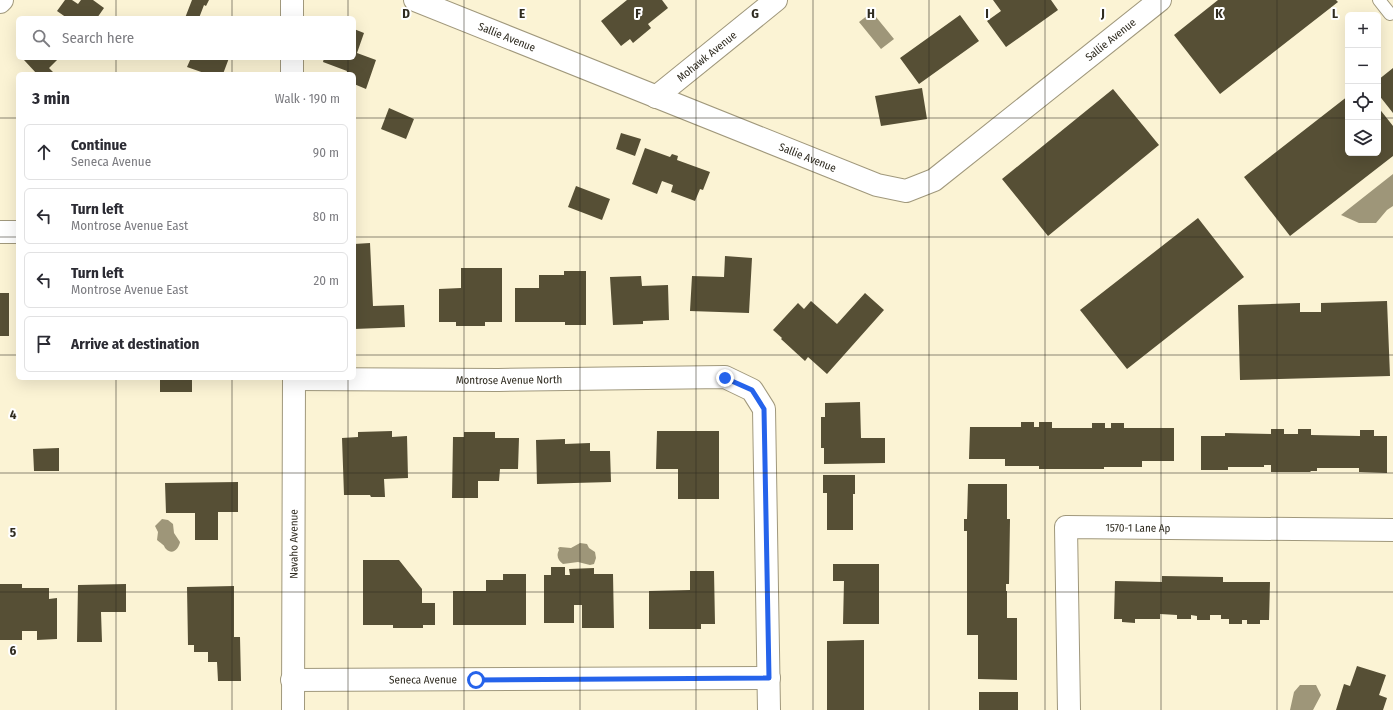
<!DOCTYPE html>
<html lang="en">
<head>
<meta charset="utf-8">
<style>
  :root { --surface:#fff; --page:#f7f7f7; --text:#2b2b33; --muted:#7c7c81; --line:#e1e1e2 }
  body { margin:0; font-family:"Fira Sans Condensed",sans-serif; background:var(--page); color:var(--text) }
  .controls { position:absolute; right:12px; top:12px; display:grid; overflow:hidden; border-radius:6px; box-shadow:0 4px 16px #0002 }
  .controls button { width:36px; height:36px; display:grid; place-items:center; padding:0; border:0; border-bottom:1px solid var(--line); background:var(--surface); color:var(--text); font:20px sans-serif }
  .stop { position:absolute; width:12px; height:12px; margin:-9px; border:3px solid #2563eb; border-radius:50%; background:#fff }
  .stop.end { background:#2563eb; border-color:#fff; box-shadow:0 1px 4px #0008 }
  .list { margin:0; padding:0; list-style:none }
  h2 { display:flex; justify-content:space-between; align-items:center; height:52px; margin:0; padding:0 16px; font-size:17px }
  h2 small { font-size:13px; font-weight:400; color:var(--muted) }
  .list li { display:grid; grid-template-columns:26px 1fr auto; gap:12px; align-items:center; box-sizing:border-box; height:56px; margin:0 8px 8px; padding:0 8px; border:1px solid var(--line); border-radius:6px }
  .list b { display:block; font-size:15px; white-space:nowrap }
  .list p { margin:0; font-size:13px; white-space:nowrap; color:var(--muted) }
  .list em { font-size:13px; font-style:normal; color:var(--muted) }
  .icon { flex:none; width:22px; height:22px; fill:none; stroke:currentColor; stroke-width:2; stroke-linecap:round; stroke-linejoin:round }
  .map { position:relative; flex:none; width:1393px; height:710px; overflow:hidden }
  .search { position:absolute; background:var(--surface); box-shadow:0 4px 16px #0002; left:16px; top:16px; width:340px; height:44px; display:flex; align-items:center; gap:10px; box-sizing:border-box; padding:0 14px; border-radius:6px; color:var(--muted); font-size:15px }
  .panel { position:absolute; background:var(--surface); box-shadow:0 4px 16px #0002; left:16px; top:72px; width:340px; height:308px; border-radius:6px }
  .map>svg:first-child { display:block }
  .water { fill:#9e9679 }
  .building { fill:#564f35 }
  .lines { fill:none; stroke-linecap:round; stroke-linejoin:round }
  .service-casing { stroke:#a0987c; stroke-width:14 }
  .minor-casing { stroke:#a0987c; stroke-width:24 }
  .service { stroke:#fff; stroke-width:12 }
  .minor { stroke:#fff; stroke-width:22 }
  .route { stroke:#2563eb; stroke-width:5 }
  .grid { fill:none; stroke:#2f2b20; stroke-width:1; stroke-opacity:0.55 }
  .labels { text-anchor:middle; stroke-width:4; stroke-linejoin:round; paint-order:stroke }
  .street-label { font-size:11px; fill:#2f2b20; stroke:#fff }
  .grid-label { font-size:13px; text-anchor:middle; font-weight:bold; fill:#2f2b20; stroke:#fff; stroke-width:4; stroke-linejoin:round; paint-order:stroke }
</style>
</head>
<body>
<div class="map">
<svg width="1393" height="710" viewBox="0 0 1393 710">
  <rect width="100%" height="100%" fill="#fbf3d4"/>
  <path class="water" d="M872,12L894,39L881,49L859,22Z
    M1393,174V206L1387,210L1376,223H1359L1341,215Z
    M162,519L168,520L173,524L174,533L180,542C179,548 173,556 166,549C164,547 165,546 162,544C160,542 158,541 157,540L158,532L155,526Z
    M580,543L587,544L589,548L595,552L596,558L594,564L590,565L578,562L563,564C558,560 556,556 559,550L558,548L560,547L571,548Z
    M1300,685H1316L1321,695L1313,710H1290L1294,692Z"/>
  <path class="building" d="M65,0H72L78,4L81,0H93L104,8L97,18H67L57,11Z
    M192,0H209L206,6L204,5L199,18H185Z
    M627,0H662L668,8L648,24L651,28L633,43L630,39L621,46L601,21Z
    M993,0H1051L1058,10L1006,47L987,21L1001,11Z
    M1218,0H1336L1338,2L1220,94L1174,35Z
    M960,15L979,41L919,84L900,58Z
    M354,29L364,33L357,53L376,60L366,89L354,84V74H346L347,71L323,62L324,58H354Z
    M27,58H57L58,59L49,68L54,73L53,74H37L24,60Z
    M191,58H229L223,74H207L187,67Z
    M1393,68V113L1378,94V80Z
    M922,88L927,119L881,126L875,96Z
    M1113,89L1159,145L1048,236L1002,179Z
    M1348,96V153H1378V107L1393,126V156L1290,236L1244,177Z
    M389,108L414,119L406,139L381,129Z
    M621,133L641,139L635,156L616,149Z
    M645,148L670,157L672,154L678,156L677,160L710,172L703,190L700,189L695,201L671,192L673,185L662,181L657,194L632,184Z
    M576,186L610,199L602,220L568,207Z
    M1198,218L1244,277L1127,369L1080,310Z
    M370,243L373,306L404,305L405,327L354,329V244Z
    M725,256L752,258L749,313L690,311L692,276L724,277Z
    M461,268H502V322H485V326H456V322H439V289L461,288Z
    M564,271H586V325H565V322H515V288H539V275H564Z
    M641,276L642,286L668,285L669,320L643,321V324L613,325L610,277Z
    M0,293H9V336H0Z
    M865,293L884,310L827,374L808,357L805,361L781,339L782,338L773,330L798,303L804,309L811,301L837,324Z
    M1387,301L1390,376L1240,380L1238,305L1300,303V312H1321V303Z
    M160,378H192V392H160Z
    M860,402L861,438H885V463L824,464V448H821V417H825V403Z
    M1021,422H1034V427H1039V422H1052V428H1092V423H1105V428H1111V423H1124V428H1174V461H1142V467H1104V469H1039V466H1005V459H969L970,427H1021Z
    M1271,429H1284V434H1298V429H1311V435L1360,436V430H1374V436H1387V473L1359,472V468H1317V471H1311L1310,472H1271V465H1264V467H1228V470H1201V436H1225V433L1271,434Z
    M392,431V437L407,436L408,478L384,479L385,497H371L370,495H344L342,438L358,437V432Z
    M657,431H719V499H678V469H656Z
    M464,432H495V438H519L518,469H500L499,481H478V498H452L453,437H464Z
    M565,439V444L590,443V451H610L611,482L537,484L536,440Z
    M59,448V471H34L33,449Z
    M823,475H855V494H853V530H827V493H823Z
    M238,482V512H218V540H195V513H166L165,483Z
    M968,484H1007V519H1010L1009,584H1006V591H1007V618H1017V680L978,679V635H967V531H964V519H967Z
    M363,560H399L422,589V603H435V625H423V628H393V625H363Z
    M833,564H879V624H843L844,581H833Z
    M551,567H565V575H570L569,569L594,568V574H613L614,628H582V605H574V623H544V575H551Z
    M690,571H714L715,624H701V629H649V591L690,590Z
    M503,574H526V625H453V591H486V580H503Z
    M1162,576L1223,577V582H1270L1269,620H1260V624H1247V620H1242V624H1229V619H1221V615H1210V620H1197V616L1191,615V619H1177V615L1160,614V619H1135V623L1122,622V619H1114L1115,581L1162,582Z
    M0,584H22V588H49V599L57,598V639L37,640V631H22V640H0Z
    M126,584V612H101L102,642H77L78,585Z
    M234,586V637H240L241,681H218L217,662H208V652H194V645H188L187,587Z
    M864,640V710H827V641Z
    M1357,666L1386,675L1379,695L1387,698L1383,710H1336L1344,684L1350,686Z
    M979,692H1018V710H979Z"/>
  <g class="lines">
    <g class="service-casing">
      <path id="service" d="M1379,0L1390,14"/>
    </g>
    <g class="minor-casing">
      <g id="minor">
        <path d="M292,0V18"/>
        <path id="s1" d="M415,0L877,185L906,191L934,180L1160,0"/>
        <path d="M0,2L2,0"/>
        <path d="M292,58V74"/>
        <path id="s2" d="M656,97L776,0"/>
        <path d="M0,232H18"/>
        <path id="s3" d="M294,379L498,380L725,377L752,390L764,409L769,710"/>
        <path id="s4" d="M292,680L769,678"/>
        <path id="s5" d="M293,710L294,378"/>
        <path id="s6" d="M1069,710L1066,527L1393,530"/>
      </g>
    </g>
    <use href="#service" class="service"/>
    <use href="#minor" class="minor"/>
  </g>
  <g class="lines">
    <path class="route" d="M476,680L769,678L764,409L752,390L725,378"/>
  </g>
  <path class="grid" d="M116,0V18M232,0V18M348,0V18M464,0V710M580,0V710M696,0V710M813,0V710M929,0V710M1045,0V710M1161,0V710M1277,0V710M116,58V74M232,58V74M348,58V74M0,118H18M354,118H1348M1378,118H1393M0,237H18M354,237H1393M0,355H18M354,355H1393M116,378V710M232,378V710M348,378V710M0,473H1393M0,592H1393"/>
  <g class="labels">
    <g class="street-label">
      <text dy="4" stroke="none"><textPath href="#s1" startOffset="99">Sallie Avenue</textPath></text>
      <text dy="4" stroke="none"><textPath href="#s1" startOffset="783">Sallie Avenue</textPath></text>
      <text dy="4" stroke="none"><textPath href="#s2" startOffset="65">Mohawk Avenue</textPath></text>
      <text dy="4" stroke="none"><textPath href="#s1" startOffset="423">Sallie Avenue</textPath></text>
      <text dy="4" stroke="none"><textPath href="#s3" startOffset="215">Montrose Avenue North</textPath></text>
      <text dy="4" stroke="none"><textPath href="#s6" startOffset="255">1570-1 Lane Ap</textPath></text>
      <text dy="4" stroke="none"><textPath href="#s5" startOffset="166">Navaho Avenue</textPath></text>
      <text dy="4" stroke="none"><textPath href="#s4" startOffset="131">Seneca Avenue</textPath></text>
    </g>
  </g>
  <g class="grid-label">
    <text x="406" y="18">D</text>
    <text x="522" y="18">E</text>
    <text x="638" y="18">F</text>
    <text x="755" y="18">G</text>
    <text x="871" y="18">H</text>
    <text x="987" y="18">I</text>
    <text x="1103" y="18">J</text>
    <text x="1219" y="18">K</text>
    <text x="1335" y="18">L</text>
    <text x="13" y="419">4</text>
    <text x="13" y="537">5</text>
    <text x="13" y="655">6</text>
  </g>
</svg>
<div class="controls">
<button>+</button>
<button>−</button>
<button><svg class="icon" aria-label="locate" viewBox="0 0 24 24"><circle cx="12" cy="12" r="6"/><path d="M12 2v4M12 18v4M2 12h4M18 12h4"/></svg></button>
<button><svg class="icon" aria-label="layers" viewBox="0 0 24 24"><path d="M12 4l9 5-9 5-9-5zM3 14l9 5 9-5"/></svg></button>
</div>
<div class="stop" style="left:476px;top:680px"></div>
<div class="stop end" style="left:725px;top:378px"></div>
<div class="search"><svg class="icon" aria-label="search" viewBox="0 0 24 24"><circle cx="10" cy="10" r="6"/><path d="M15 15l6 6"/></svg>Search here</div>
<section class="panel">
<h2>3 min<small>Walk · 190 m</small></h2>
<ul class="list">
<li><svg class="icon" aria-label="ahead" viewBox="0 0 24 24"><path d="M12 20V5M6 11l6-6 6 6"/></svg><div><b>Continue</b><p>Seneca Avenue</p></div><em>90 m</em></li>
<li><svg class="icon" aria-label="left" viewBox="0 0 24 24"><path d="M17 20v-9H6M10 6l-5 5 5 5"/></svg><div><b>Turn left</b><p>Montrose Avenue East</p></div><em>80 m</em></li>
<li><svg class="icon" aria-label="left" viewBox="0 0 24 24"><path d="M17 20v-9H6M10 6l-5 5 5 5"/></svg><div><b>Turn left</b><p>Montrose Avenue East</p></div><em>20 m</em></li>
<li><svg class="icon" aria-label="arrive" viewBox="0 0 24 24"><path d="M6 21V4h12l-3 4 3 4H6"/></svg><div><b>Arrive at destination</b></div></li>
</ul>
</section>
</div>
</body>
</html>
